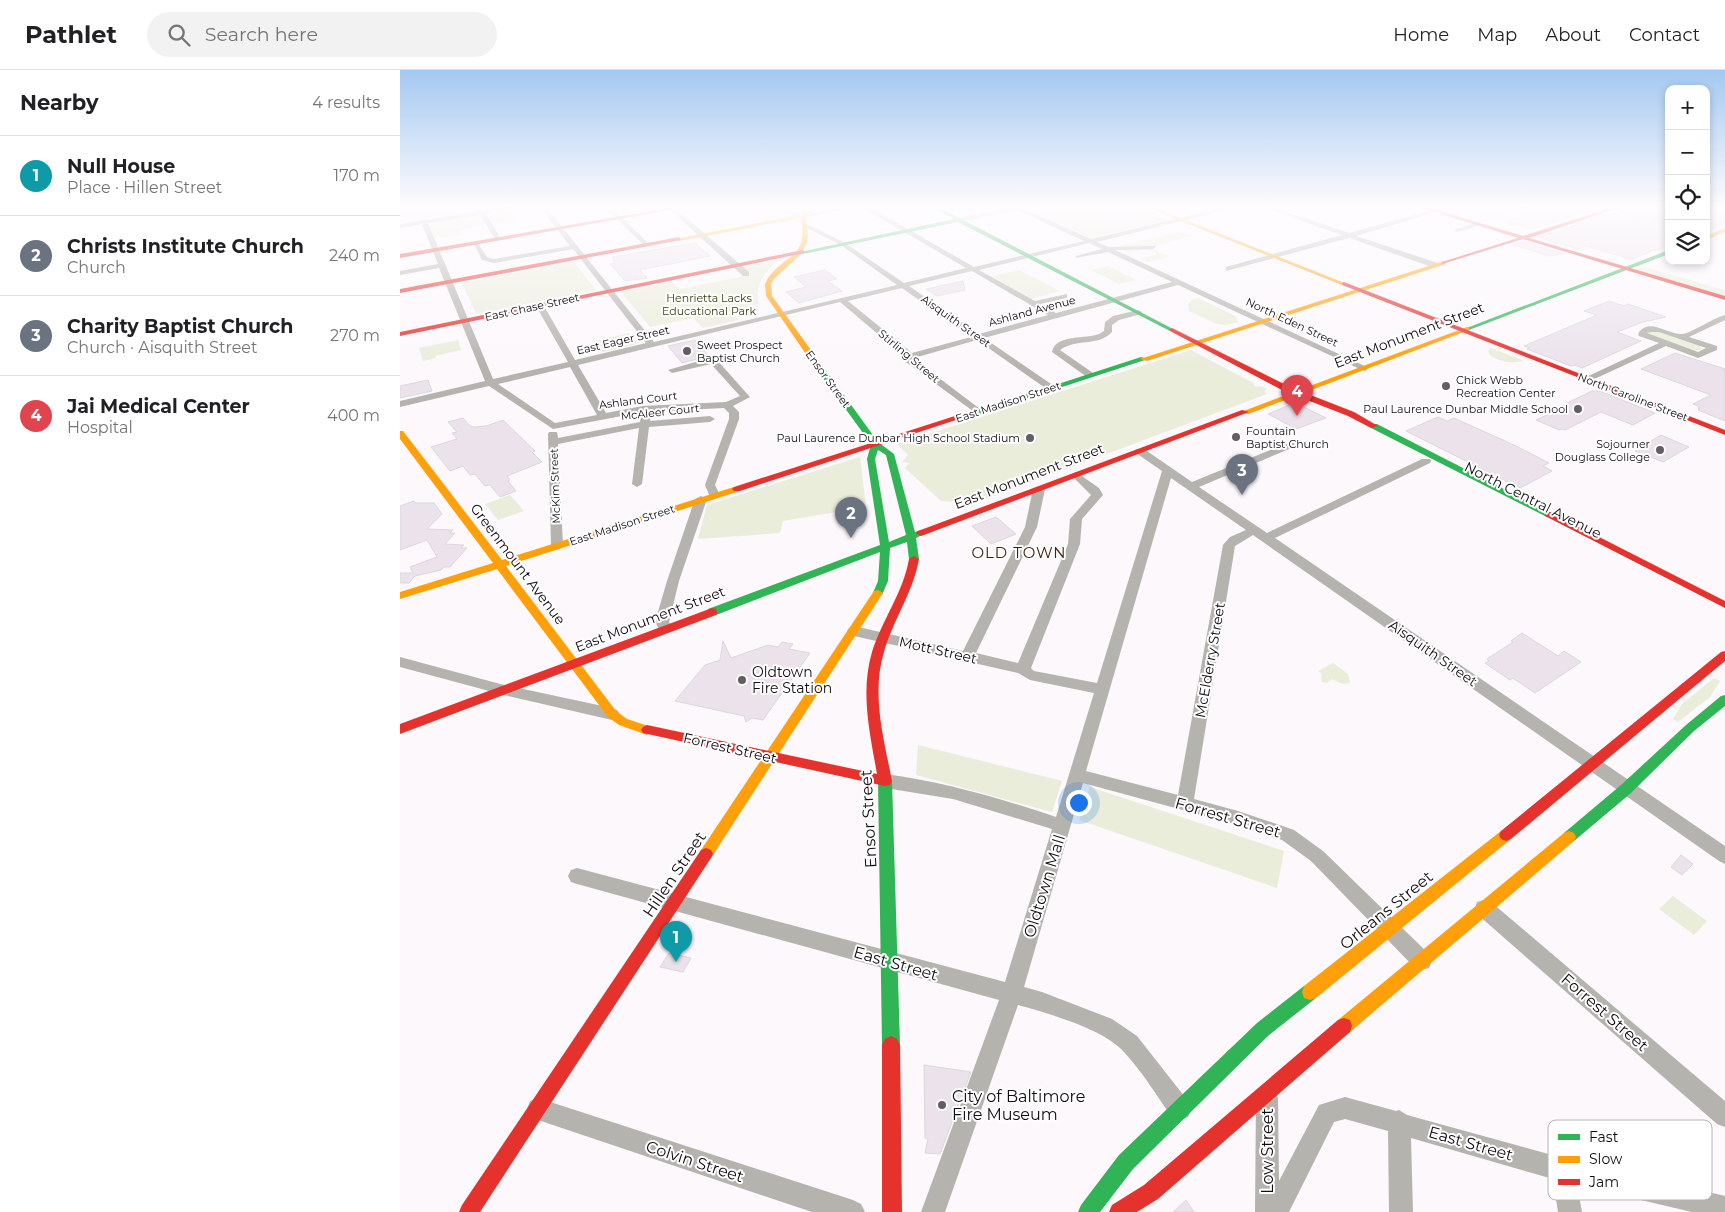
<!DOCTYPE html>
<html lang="en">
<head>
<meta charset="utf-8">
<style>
  :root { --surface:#fff; --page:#f2f2f2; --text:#202124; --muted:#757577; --line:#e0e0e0; --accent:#0f766e }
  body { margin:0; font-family:Montserrat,sans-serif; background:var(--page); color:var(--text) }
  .controls { position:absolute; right:15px; top:15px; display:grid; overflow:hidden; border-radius:10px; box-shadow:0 2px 8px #0003 }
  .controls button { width:45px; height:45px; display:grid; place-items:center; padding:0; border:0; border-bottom:1px solid var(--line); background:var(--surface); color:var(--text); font:25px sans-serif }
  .you { position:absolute; left:678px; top:732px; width:18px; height:18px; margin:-12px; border:4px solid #fff; border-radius:50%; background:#1a73e8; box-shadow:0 0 0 8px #1a73e833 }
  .badge { display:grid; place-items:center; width:32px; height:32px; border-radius:50%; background:var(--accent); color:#fff; font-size:16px; font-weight:700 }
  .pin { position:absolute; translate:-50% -41px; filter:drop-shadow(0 1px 2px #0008) }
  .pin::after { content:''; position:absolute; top:26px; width:18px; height:15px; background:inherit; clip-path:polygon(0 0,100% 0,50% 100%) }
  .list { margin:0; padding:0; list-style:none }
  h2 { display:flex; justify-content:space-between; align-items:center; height:65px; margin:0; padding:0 20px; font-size:21px }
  h2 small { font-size:16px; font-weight:400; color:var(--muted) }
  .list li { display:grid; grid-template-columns:32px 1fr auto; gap:15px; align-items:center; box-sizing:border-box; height:80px; padding:0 20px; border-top:1px solid var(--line) }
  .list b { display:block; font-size:19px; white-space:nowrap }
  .list p { margin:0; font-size:16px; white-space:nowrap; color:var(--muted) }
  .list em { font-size:16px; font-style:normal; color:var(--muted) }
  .icon { flex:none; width:28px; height:28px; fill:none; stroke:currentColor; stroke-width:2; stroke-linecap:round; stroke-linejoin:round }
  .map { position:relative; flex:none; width:1325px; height:1142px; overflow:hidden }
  header { display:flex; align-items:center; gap:30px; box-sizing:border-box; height:70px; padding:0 25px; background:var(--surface); border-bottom:1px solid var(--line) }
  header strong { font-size:24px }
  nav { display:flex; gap:28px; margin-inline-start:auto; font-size:18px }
  .search { width:350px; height:45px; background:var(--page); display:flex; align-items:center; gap:12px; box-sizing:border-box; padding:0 18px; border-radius:28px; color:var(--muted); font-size:19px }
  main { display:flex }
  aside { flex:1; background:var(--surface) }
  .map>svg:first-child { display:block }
  .green { fill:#eaedda }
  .building { fill:#ebe2ec; stroke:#dbd7dc }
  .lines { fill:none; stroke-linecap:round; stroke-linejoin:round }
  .street-tunnel { stroke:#d8d4d9; stroke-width:7; stroke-dasharray:7 3; stroke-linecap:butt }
  .street { fill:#b5b3ae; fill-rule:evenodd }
  .fast { fill:#30b455; fill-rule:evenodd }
  .slow { fill:#ff9f0a; fill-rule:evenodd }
  .jam { fill:#e5322d; fill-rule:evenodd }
  .poi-dot { fill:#625e63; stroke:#fff; stroke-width:2 }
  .labels { text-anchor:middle; stroke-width:4; stroke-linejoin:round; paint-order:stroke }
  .far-park-label { font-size:11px; fill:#363c12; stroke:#fff }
  .far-street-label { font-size:11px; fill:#0f0b10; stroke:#fff }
  .far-poi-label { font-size:11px; fill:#0f0b10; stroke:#fff; text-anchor:start }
  .street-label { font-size:14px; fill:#0f0b10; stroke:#fff }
  .poi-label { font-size:14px; fill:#0f0b10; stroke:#fff; text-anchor:start }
  .neighbourhood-label { font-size:15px; letter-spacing:1px; fill:#402108; stroke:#fff }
  .near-street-label { font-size:16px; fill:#0f0b10; stroke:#fff }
  .near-poi-label { font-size:16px; fill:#0f0b10; stroke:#fff; text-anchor:start }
  .key { fill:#fff; stroke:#b7b6b7; stroke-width:1 }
  .key-label { font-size:14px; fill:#0f0b10 }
</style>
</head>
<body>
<header>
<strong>Pathlet</strong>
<div class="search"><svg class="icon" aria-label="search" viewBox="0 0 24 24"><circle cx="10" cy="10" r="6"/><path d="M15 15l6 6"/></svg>Search here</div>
<nav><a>Home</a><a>Map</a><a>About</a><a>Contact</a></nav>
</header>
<main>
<aside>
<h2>Nearby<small>4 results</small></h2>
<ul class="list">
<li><span class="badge" style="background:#0f9aa8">1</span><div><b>Null House</b><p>Place · Hillen Street</p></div><em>170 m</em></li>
<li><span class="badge" style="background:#6b7280">2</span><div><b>Christs Institute Church</b><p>Church</p></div><em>240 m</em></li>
<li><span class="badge" style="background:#6b7280">3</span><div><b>Charity Baptist Church</b><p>Church · Aisquith Street</p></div><em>270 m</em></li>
<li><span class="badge" style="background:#e0444e">4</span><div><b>Jai Medical Center</b><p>Hospital</p></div><em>400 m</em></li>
</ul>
</aside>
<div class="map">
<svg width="1325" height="1142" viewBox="0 0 1325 1142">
  <rect width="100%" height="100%" fill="#fcf8fc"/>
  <path class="green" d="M0,138H96L0,153Z
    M123,138H134L136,140L112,144L116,151L94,154L88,144Z
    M740,138L769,150L691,168L627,139Z
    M1063,138H1084L1117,148L1102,151L1059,139Z
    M79,145L85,155L60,161L61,165L35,168L29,153Z
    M781,162L792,166L752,177L751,178L770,187L748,192L740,189L757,184L747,179L729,183L715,177Z
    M379,190C364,203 354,214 359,234L330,241L339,250L303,258L293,248L250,257L221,222L272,212L280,219L349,205L341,197Z
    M174,192L196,220L76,244L62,213Z
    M708,196L736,210L719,214L691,200Z
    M1244,197L1325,220V226L1236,200Z
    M619,200L660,221L631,229L592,206Z
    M799,228L837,247L835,248L839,252L826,255L817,254L789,241L788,234L791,230Z
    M1249,262H1260L1299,275L1302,279L1294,281L1247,264Z
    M229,263L237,274L203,282L195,271Z
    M58,270L61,280L35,286L36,288L23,291L19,278Z
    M1091,278L1124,291C1112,294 1100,292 1090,285L1088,280Z
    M791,280L855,314L853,315L857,317L860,316L867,319L864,322L867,324L575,433L541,431L505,398L509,393L502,392L508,385L497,374Z
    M460,387L466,437L383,451L380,463L298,469L307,435Z
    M110,425L124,441L98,450L85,434Z
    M933,593L948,604L950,613L942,614L932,609L927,613L922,612L921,603L918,601Z
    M1314,608L1320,611L1310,627L1278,652L1273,649L1282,634Z
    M518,675L662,711L652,742L516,705Z
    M690,717L884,781L877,818L679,750Z
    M1273,826L1307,851L1294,865L1259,839Z"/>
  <path class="building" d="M1126,138H1198L1133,159L1105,153L1133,143L1126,141Z
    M1224,138L1269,140V175L1231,189L1186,176L1178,179L1138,167L1215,142L1223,145L1227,142Z
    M1325,139V154L1306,161V145Z
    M1124,172L1163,184L1149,186L1113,175Z
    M295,173L310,186L240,200L247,208L225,211L210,194L215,193L212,187Z
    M425,200L437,209L428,211L442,221L399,233L386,222L406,217L394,207Z
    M563,211L565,220L537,226L526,219Z
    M1209,231L1224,236L1228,234L1266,247L1243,252L1217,262L1241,271L1182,298L1175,295L1171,296L1127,279L1130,278L1124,276L1197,245L1184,241Z
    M295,270L309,286L282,293L268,276Z
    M1275,283L1325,299V351L1298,340L1300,339L1298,338L1300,337L1293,334L1311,325L1241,299Z
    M28,310L32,321L0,328V316Z
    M1192,321H1200L1255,343L1233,355L1201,342L1165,360L1162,359L1159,360L1136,350L1162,338L1159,337Z
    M894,333L898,334L926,348L896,359L868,344Z
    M1038,347L1047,351L1054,348L1116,376L1149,393L1143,396L1152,401L1120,418L1006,361Z
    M63,348L70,356L74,357L86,356L103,350L135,381L132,382L142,392L107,406L110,410L108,411L116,421L100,427L90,415L85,416L75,404L70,405L63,396L50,401L31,377L57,369L52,363L57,362L48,352Z
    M1261,365L1289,377L1263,392L1235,381Z
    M14,431L16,433H34L42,444L27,459L53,460L50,463H55L45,474L64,475L61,478H67L50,497H44L41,500L15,506L9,513H0V503H13L10,497L37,487L27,470L0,480V436Z
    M596,447L616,464L591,474L572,456Z
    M1122,563L1158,586L1164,581L1181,592L1135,623L1113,608L1110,610L1085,593L1089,591L1087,589L1113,572L1111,571Z
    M323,571L331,588L368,575L378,577L382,572L393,574L389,579L410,583L363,650L352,648L346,652L344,646L275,631L305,595L320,590Z
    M1281,785L1293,794L1282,805L1271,797Z
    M269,883L291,888L283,902L260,897Z
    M524,995L571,1002L540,1084L525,1083L528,1069L525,1068Z
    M786,1130L794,1142H773Z"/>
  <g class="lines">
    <path class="street-tunnel" d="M1222,141L1269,153"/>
    <path class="street" d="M99,138H114L86,144L101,169L98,171L95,169L80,145L28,153L93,309L168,292L136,236L140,234L144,236L175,290L246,273L173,179L94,193L82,190L73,172H77L87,187L94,189L170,176L141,138H147L254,272L497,215L441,175L405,157L404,156L407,154L445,173L504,213L566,198L463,138H471L574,197L684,171L617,140L559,152L556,150L557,149L607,138H623L691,169L822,138H834L697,172L709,177L755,176L756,177L753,179L715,180L969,298L965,301L962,300L778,215L584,268L654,316V320H648L577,270L514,288V289L580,339V343L577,344L506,292L505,287L440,232L178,295L206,343L243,336L326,332L340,326L311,294L272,303L268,300L309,288L317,290L350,327L333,336L339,342V349L315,415L320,425L314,428L310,427L305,415L329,349V343L324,338L243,342L153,359L89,316L0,337V331L85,311L39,198L0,205V201L38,194L22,154L0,158V154ZM689,173L702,179L676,186V188L708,182L772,212L656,243L640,234L667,228V224L635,231L579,200ZM572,201L648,245L579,264L509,216ZM502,218L571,267L512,283L448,231ZM170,297L197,345L155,353L98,314Z
      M205,138H212L249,174V176H245Z
      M268,138H275L349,202V206H343Z
      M866,138H875L949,163L1040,138H1050L956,166L1038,193V197H1032L949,168L826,201V197L942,165Z
      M1210,138H1220L1225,141L1222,143Z
      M1078,152L1081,154L1080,155L1057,162L1054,160Z
      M738,240L742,242L741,244L719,250L712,255V262C698,277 676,268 660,280L693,303V307H687L652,282C655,264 687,269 699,264L704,261L705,252L713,246Z
      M1325,245V250L1289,267L1317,276V280L1298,288L1266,276L1190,311L1187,312L1182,309L1259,273L1239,266L1238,264C1248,246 1268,265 1282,264C1292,263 1313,248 1325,245ZM1251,262H1259L1306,278L1298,282L1247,263Z
      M246,342L251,345L250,351L310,346L315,349L310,352L249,357L242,414L237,417L232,414L239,358L158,374L163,475L161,478H153L151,475L148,364L149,362H157L158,368L240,352L241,345Z
      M890,372L894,373L895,375L894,377L799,417L867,463L1022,389H1030L1031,391L1030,393L875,468L1325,776V794L1319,791L853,465L835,476L794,729L838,741L894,760L923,781L1029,884L1032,891L1029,898L1022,900L1015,898L911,791L882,770L838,755L683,713L624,917L642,922L712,949L737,966L788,1031L791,1039L788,1047L780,1050L772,1047C756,1025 742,1001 723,981C703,959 647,943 618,935L545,1142H521L599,930L177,814L171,812L168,806L171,800L177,798L605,912L652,759L553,729L485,718L479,716L477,711L479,706L485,704C544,712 600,728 656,747L694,623L630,610L618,603L454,566L449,564L447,561L449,558L454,556L563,581L625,457L633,419L639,416L645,419L637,457L576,583L618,593L668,474L670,449L691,425L671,405L676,402L699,418L703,425L682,449L680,474L631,598L634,601L697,613L762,401L736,383L735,381L736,379H744L792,412ZM771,408L846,460L830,467L823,475L778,725L686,701Z
      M301,426L307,429L279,511L269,552L273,559L271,562H261L255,552L267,511L295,429Z
      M0,587L104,615L212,638L217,640L220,644L217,648L212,650L104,625L0,597Z
      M1084,830L1091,832L1325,1031V1057L1317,1054L1077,844L1075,838L1077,832Z
      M867,1017L875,1020L878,1028L879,1111L919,1035L945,1027L996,1041L999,1040L1007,1045L1163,1088L1325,1126V1142H1292L1177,1115L1182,1142H1158L1153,1109L1011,1068L1013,1142H989L988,1061L945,1049L934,1052L889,1142H855L856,1028L859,1020Z
      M138,1028L453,1130L461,1134L465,1142H412L138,1050L130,1047L127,1039L130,1031Z"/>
    <path class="fast" d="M534,138H540L775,260L770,261L558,152L403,184L400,182L554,149Z
      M1269,180V184L1069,260L1064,259Z
      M741,287L748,289L564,349L557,347Z
      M419,299H425L478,372L494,384L515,462L521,460L526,463L516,468L519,489L514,492L509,489L507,472L490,478L488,511L482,525L478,526L473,523L478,511L480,482L316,545H308L307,542L308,539L480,475L467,389L471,374L418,301ZM478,380L486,385L506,465L489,472L475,389Z
      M971,354H977L1153,444L1148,447L1145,446L971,358Z
      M1325,625V636L1294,661L1231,723L1174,771L1169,773L1164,771L1162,767L1164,763L1221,715L1286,655L1321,626Z
      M485,706L490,707L492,711L500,975L497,981L491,984L485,981L482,975L478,711L480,707Z
      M910,914L916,916L918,922L916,928L869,965L733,1099L700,1142H678L681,1135L719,1085L857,953L904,916Z"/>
    <path class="slow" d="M401,138H406L408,144L438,138H449L406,147L408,166L407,173L400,185L374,209L371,214L372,226L426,301L422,303H419L366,226L365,214L368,208C387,182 408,189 401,148L279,171L276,169L401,145L403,143Z
      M748,138H755L947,214L942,215Z
      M1325,158V162L1306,170V166Z
      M1044,191L1046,194L747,291L740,289Z
      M1067,257L1069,258V260L848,344L841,342Z
      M0,361H3L102,490L334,417H340V421L106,496L216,641L227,649L251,657L253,660L251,663L247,665L219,655L208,647L97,499L0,529V522L93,493L0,369Z
      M478,520L483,523L311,788L306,790L301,788L299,784L301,780L474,521Z
      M1106,759L1111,761L1113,765L1111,769L916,928L910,930L904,928L902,922L904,916L1101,761Z
      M1169,761L1174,763L1176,767L1174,771L950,962L944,964L938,962L936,956L938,950L1164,763Z"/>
    <path class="jam" d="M269,138H281L0,188V184Z
      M1022,138H1030L1123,166L1210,138H1218L1129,168L1325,226V230L1123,169L1042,194V192L1118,168Z
      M279,167L281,170L0,223V219Z
      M403,180L405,183L0,266V262Z
      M944,212L1325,360V365L942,215V213Z
      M772,258L890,317L954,342L978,356L971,358L948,346L884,321L770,261L769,260Z
      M842,340L849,342L524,465L521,466L516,463L518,461Z
      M558,345L565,347L340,421H334L332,419L334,417Z
      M1148,441L1325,531V538L1145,446V442Z
      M514,486L519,489C513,523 493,550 484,582C471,624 484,669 492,711L490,715L485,716L243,663L241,660L243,657L247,655L477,704C470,664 460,622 472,582C482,550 503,523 509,489Z
      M312,538L316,539L317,542L316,545L0,664V654Z
      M1325,581V591L1111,769L1106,771L1101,769L1099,765L1101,761L1321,582Z
      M306,778L311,780L313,784L311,788L80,1142H59L62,1135L301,780Z
      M944,948L950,950L952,956L950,962L758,1129L737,1142H709L712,1135L744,1115L938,950Z
      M491,966L497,969L500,975L502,1142H482V975L485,969Z"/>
  </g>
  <linearGradient id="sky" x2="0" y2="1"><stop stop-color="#a4c8f1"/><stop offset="0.46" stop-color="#fefcfe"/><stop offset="1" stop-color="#fefcfe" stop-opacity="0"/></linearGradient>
  <rect width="1325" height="298" fill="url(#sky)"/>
  <g class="poi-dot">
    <circle cx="287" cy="281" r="5"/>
    <circle cx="1046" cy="316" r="5"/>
    <circle cx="1178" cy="339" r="5"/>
    <circle cx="836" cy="367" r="5"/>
    <circle cx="630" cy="368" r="5"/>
    <circle cx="1260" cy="380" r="5"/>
    <circle cx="342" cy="610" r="5"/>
    <circle cx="542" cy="1035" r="5"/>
  </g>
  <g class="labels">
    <g class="far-park-label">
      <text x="309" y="232">Henrietta Lacks<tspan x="309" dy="13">Educational Park</tspan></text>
    </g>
    <g class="far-street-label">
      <text transform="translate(132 237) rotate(-12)" y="4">East Chase Street</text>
      <text transform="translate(632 241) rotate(-15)" y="4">Ashland Avenue</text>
      <text transform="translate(556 251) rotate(35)" y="4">Aisquith Street</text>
      <text transform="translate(892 252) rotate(25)" y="4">North Eden Street</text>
      <text transform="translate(223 270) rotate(-13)" y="4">East Eager Street</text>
      <text transform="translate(509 286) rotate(40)" y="4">Stirling Street</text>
      <text transform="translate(428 309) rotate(54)" y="4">Ensor Street</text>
      <text transform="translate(1233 327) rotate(21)" y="4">North Caroline Street</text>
      <text transform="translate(238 330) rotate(-7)" y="4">Ashland Court</text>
      <text transform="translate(608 332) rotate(-18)" y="4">East Madison Street</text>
      <text transform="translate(260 342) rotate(-6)" y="4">McAleer Court</text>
      <text transform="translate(155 416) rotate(-92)" y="4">McKim Street</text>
      <text transform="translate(222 455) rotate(-18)" y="4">East Madison Street</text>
    </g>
    <g class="far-poi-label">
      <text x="297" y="279">Sweet Prospect<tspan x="297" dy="13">Baptist Church</tspan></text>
      <text x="1056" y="314">Chick Webb<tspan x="1056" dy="13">Recreation Center</tspan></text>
      <text x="1168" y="343" text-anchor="end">Paul Laurence Dunbar Middle School</text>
      <text x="846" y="365">Fountain<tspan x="846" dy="13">Baptist Church</tspan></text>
      <text x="620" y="372" text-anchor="end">Paul Laurence Dunbar High School Stadium</text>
      <text x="1250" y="378" text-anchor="end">Sojourner<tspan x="1250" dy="13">Douglass College</tspan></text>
    </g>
    <g class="street-label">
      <text transform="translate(1009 265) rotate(-21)" y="5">East Monument Street</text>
      <text transform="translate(629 406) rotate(-21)" y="5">East Monument Street</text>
      <text transform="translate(1133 430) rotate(27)" y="5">North Central Avenue</text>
      <text transform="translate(118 494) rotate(53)" y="5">Greenmount Avenue</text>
      <text transform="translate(250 549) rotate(-21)" y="5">East Monument Street</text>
      <text transform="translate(538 580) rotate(13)" y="5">Mott Street</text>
      <text transform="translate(1033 583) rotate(35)" y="5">Aisquith Street</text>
      <text transform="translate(810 590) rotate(-80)" y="5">McElderry Street</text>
      <text transform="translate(330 678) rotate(13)" y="5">Forrest Street</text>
    </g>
    <g class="poi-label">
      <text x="352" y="607">Oldtown<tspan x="352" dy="16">Fire Station</tspan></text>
    </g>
    <g class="neighbourhood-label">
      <text x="619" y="488">OLD TOWN</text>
    </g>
    <g class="near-street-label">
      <text transform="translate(828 747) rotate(16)" y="6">Forrest Street</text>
      <text transform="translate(468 749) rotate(-93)" y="6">Ensor Street</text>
      <text transform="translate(274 804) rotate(-56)" y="6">Hillen Street</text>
      <text transform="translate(644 816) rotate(-73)" y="6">Oldtown Mall</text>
      <text transform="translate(986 840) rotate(-39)" y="6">Orleans Street</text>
      <text transform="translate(496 893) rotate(16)" y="6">East Street</text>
      <text transform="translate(1205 942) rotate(41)" y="6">Forrest Street</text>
      <text transform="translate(1071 1073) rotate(16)" y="6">East Street</text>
      <text transform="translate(867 1081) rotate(-90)" y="6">Low Street</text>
      <text transform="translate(295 1091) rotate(18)" y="6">Colvin Street</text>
    </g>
    <g class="near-poi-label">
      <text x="552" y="1032">City of Baltimore<tspan x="552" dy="18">Fire Museum</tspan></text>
    </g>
  </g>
  <rect x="1148" y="1050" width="164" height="80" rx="8" class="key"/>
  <rect x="1158" y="1064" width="22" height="6" fill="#30b455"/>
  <rect x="1158" y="1086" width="22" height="7" fill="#ff9f0a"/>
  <rect x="1158" y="1109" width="22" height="6" fill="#e5322d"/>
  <g class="key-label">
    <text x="1189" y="1072">Fast</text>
    <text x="1189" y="1094">Slow</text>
    <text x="1189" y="1117">Jam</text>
  </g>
</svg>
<div class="controls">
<button>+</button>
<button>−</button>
<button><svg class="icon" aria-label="locate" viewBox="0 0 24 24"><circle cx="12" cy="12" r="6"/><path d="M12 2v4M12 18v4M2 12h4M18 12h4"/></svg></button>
<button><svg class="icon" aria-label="layers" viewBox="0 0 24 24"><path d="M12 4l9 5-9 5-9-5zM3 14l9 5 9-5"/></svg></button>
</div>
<div class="you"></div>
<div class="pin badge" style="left:276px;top:892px;background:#0f9aa8">1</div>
<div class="pin badge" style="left:451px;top:468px;background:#6b7280">2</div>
<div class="pin badge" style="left:842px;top:425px;background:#6b7280">3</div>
<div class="pin badge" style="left:897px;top:346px;background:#e0444e">4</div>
</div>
</main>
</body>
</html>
